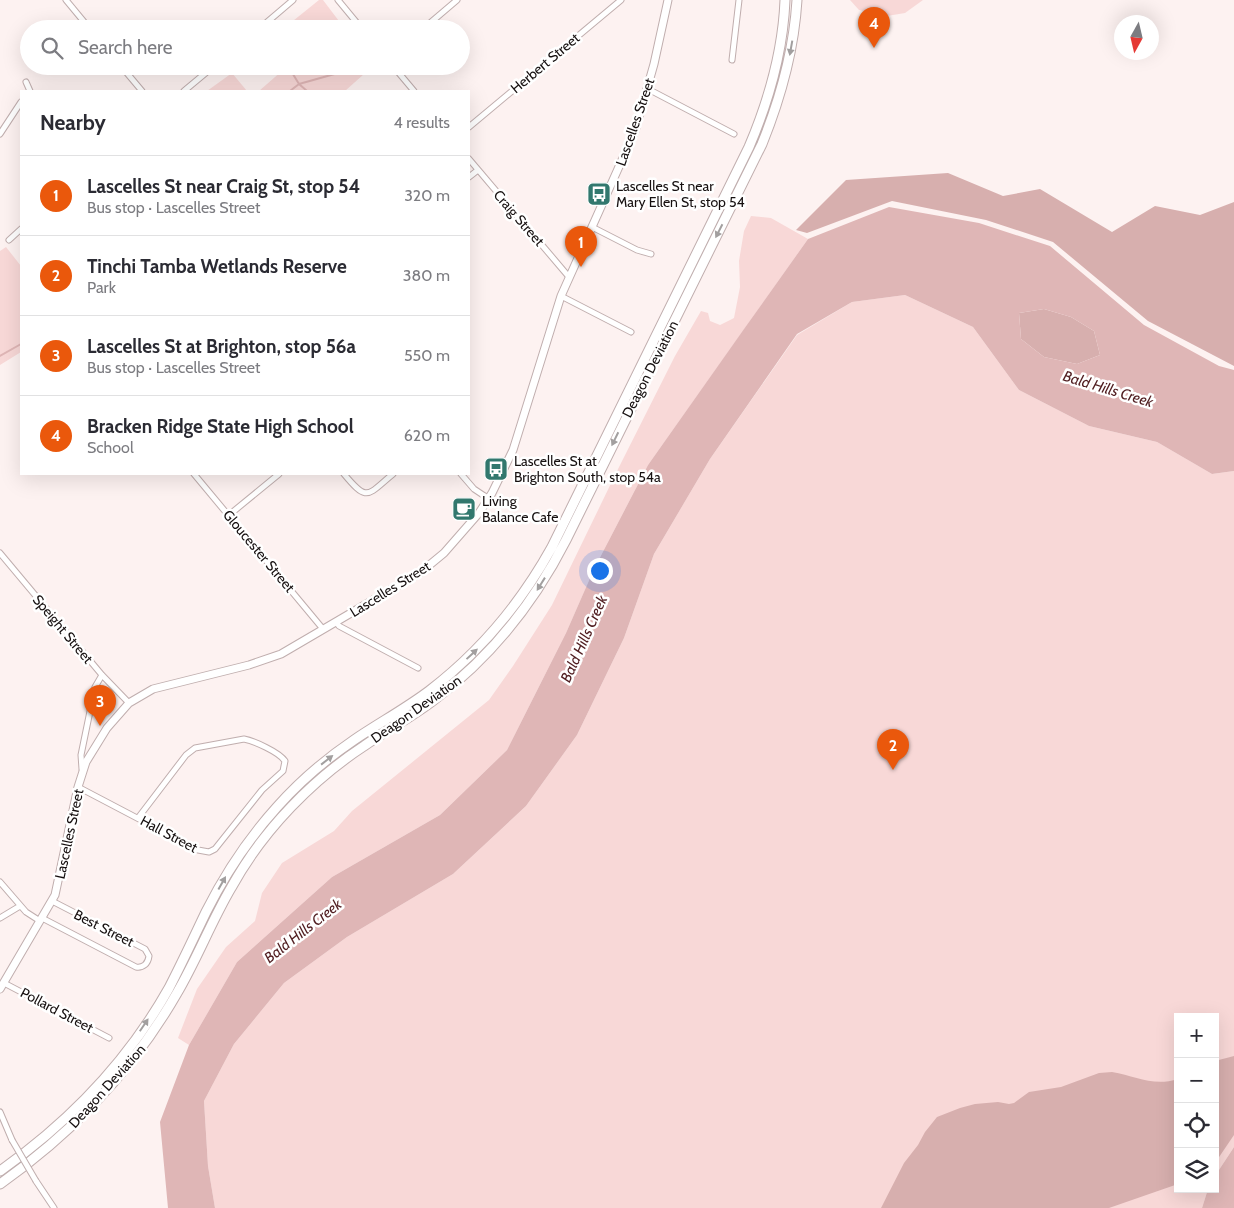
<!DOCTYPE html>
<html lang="en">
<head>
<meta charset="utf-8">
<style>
  :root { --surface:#fff; --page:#f7f7f7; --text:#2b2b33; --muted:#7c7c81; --line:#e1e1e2; --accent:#ea580c }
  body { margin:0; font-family:Cabin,sans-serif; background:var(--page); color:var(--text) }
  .controls { position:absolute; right:15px; bottom:15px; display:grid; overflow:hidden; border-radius:0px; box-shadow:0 5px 20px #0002 }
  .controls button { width:45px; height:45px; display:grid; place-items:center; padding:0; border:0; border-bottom:1px solid var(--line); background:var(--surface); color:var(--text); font:25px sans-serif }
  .compass { position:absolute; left:1114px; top:15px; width:45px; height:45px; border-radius:50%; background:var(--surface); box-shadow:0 5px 20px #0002; rotate:188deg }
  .you { position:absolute; left:599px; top:570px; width:18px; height:18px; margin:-12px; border:4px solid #fff; border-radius:50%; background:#1a73e8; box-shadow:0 0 0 8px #1a73e833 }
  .badge { display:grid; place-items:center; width:32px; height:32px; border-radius:50%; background:var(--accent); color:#fff; font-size:16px; font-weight:700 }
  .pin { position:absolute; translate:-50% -41px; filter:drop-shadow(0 1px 2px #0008) }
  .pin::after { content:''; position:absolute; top:26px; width:18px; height:15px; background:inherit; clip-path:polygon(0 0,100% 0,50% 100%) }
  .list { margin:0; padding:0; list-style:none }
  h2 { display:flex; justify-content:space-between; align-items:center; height:65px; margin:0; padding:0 20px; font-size:21px }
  h2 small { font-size:16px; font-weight:400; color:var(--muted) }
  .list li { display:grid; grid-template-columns:32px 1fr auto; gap:15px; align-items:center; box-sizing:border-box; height:80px; padding:0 20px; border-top:1px solid var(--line) }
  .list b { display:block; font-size:19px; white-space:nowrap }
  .list p { margin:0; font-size:16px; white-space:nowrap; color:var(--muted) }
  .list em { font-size:16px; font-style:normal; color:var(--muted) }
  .icon { flex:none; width:28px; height:28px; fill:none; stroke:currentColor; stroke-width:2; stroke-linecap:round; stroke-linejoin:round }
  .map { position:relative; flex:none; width:1234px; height:1208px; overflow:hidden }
  .search { position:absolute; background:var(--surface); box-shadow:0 5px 20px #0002; left:20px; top:20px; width:450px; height:55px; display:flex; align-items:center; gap:12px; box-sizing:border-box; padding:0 18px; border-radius:28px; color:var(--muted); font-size:19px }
  .panel { position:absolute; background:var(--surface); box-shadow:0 5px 20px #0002; left:20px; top:90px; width:450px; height:385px; border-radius:0px }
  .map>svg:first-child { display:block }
  .green { fill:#f8d8d7 }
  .forest { fill:#d7afae }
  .water { fill:#dfb6b6; fill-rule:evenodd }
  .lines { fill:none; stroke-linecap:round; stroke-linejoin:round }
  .stream { stroke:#dfb6b6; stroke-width:2 }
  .minor-casing { stroke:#c0aeae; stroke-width:7 }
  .tertiary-casing { stroke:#c0aeae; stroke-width:9 }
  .trunk-casing { stroke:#c0aeae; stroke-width:11 }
  .minor { stroke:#fff; stroke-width:5 }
  .tertiary { stroke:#fff; stroke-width:7 }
  .trunk { stroke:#fff; stroke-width:9 }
  .minor-bridge-casing { stroke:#c0aeae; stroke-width:7; stroke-linecap:butt }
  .minor-bridge { stroke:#fff; stroke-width:5 }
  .oneway { fill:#a29f9f }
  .labels { text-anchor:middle; stroke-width:5; stroke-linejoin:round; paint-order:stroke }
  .street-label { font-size:14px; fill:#161010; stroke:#fff }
  .poi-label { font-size:14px; fill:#161010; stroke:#fff; text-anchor:start }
  .water-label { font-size:15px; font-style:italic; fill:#501d20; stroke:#fff }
</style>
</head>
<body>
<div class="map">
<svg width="1234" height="1208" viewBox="0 0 1234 1208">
  <rect width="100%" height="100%" fill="#fdf2f1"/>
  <path class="green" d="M319,0H323L345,29H283Z
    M850,0H923L905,13L887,16L859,10Z
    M281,66H373L345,91H259L283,70Z
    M232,73L247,91H207Z
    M751,216L771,218L808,239L648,465L594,569L566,633L507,750L440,815L332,877L237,962L189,1045L178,1038L197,989L226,947L255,921L262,893L282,863L334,831L352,811L489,700L513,666L552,605L617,471L675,356L701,311L708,313L710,321L720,325L734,318L740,287L739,261L744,231Z
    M6,247L21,266V352L0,365V251Z
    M905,295L973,327L1019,390L1089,426L1157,442L1212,474L1234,471V1147L1215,1176V1017H1178V1189H1208L1202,1208H215L208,1166L204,1101L234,1044L284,983L347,937L453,874L526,806L577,735L624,638L654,554L710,459L797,335L852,302Z"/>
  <path class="forest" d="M948,173L1003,196L1040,189L1112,232L1155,206L1200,215L1234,202V366L1148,321L1053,242L986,220L892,201L807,233L796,230L846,180Z
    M1044,309L1071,317L1094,331L1100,355L1077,364L1044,357L1021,339L1019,313Z
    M1234,1056V1135L1215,1163V1061Z
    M1112,1072C1136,1076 1153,1087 1178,1079V1184L1109,1208H881L904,1163L918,1145L925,1132L937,1117L960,1108L975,1104L998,1102L1009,1104L1014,1103L1029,1092L1061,1087L1099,1073Z"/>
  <path class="water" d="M889,207L979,223L1050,246L1144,325L1219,366L1234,370V471L1212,474L1157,442L1089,426L1019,390L973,327L905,295L852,302L797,334L710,459L654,554L624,638L577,735L526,806L453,874L347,937L284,983L234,1044L204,1101L208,1166L215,1208H168L160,1122L189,1045L237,962L332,877L440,815L507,750L566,633L594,569L648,465L744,329L808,239ZM1044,309L1071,317L1094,331L1100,355L1077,364L1044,357L1021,339L1019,313Z
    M1234,1147V1208H1202L1208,1189H1215V1176Z"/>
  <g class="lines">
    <path class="stream" d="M288,66L299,84L307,91
      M290,91L299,84L363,66
      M0,356L21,344"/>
    <g class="minor-casing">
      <path id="minor" d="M66,0L90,29
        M338,0L362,29
        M259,29L293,0
        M423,29L457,0
        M732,60L739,0
        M121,66L142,91
        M393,66L414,91
        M26,82L30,91
        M648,89L734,134
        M184,91L214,66
        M469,127L621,0
        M0,134L21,102
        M469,159L569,277
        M469,177L478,170
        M592,227L637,250L651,254
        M9,240L21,229
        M561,296L631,332
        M194,474L323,629
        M344,474C368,503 367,495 393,474
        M461,474L474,489L489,499
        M229,515L279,474
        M0,553L102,675L129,703
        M336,622L339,626L418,668
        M82,769L81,755L95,687L102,675
        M78,787L198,850L209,852L215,849L262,790L283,771L285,761C279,752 254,741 244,739L195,748L186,755L138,818
        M0,882L26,912L40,921
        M0,918L20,906
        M42,918L136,967C143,968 148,964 149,956L145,949L52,901
        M4,983L109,1038
        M0,1112L12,1140
        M36,1181L54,1208"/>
    </g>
    <g class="tertiary-casing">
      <path id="tertiary" d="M0,989L55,895L78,787L86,762L107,728L129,703L153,689L249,665L281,654L421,572L444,553L479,513L492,493L513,450L561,296L635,131L654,64L668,0"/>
    </g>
    <g class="trunk-casing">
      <path id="trunk" d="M0,1171C68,1123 128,1061 169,988C182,963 194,937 206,912C225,874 249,838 277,807C300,781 326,759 354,740C379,723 405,709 429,691C480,652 521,603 552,547L749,147C769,100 783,51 785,0
        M0,1184C72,1133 133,1070 177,993C197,959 211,922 231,888C247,859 268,831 291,807C313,784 338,763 364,746C387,730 412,717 434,700C491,657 534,603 566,540L762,144C781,97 794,50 797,0"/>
    </g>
    <use href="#minor" class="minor"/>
    <use href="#tertiary" class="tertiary"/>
    <use href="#trunk" class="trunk"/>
    <g class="minor-bridge-casing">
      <path id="minor-bridge" d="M12,1140L36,1181"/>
    </g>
    <use href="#minor-bridge" class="minor-bridge"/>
  </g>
  <defs><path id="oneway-solid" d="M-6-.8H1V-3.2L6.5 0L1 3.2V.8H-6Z" transform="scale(1.25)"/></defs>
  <g class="oneway">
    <use href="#oneway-solid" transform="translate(791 48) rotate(100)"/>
    <use href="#oneway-solid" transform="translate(719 231) rotate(117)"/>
    <use href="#oneway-solid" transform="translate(615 439) rotate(116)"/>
    <use href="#oneway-solid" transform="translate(541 584) rotate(122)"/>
    <use href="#oneway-solid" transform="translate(472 654) rotate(-43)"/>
    <use href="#oneway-solid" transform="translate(327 760) rotate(-38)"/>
    <use href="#oneway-solid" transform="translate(222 883) rotate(-61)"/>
    <use href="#oneway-solid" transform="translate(144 1025) rotate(-56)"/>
  </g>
  <defs>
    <g id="bus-square" transform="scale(1.25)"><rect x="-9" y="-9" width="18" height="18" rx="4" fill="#32786e" stroke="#fff"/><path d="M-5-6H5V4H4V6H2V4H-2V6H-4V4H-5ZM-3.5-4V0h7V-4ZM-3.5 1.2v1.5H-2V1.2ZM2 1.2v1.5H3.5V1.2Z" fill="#fff"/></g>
    <g id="cafe-square" transform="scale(1.25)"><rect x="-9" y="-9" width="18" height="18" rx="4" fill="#32786e" stroke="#fff"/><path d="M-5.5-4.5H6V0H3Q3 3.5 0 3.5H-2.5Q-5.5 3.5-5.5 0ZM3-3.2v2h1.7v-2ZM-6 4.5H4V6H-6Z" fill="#fff"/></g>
  </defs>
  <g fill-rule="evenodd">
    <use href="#bus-square" x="599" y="194"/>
    <use href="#bus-square" x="496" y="469"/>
    <use href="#cafe-square" x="464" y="509"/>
  </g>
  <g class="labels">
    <g class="street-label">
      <text transform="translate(545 63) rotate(-40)" y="5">Herbert Street</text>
      <text transform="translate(635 122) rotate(-71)" y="5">Lascelles Street</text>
      <text transform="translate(519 218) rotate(49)" y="5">Craig Street</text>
      <text transform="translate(650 369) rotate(-63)" y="5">Deagon Deviation</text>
      <text transform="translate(259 551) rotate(50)" y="5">Gloucester Street</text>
      <text transform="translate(390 589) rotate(-32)" y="5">Lascelles Street</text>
      <text transform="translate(63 629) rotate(50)" y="5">Speight Street</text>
      <text transform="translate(416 709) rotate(-35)" y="5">Deagon Deviation</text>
      <text transform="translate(69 834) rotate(-78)" y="5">Lascelles Street</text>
      <text transform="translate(169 834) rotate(28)" y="5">Hall Street</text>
      <text transform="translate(104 928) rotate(27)" y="5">Best Street</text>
      <text transform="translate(57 1010) rotate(28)" y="5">Pollard Street</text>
      <text transform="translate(107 1086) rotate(-48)" y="5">Deagon Deviation</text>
    </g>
    <g class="poi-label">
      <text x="616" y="191">Lascelles St near<tspan x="616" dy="16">Mary Ellen St, stop 54</tspan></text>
      <text x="514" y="466">Lascelles St at<tspan x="514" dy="16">Brighton South, stop 54a</tspan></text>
      <text x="482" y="506">Living<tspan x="482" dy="16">Balance Cafe</tspan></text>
    </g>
    <g class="water-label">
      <text transform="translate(1108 389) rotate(17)" y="5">Bald Hills Creek</text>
      <text transform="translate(584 639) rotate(-66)" y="5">Bald Hills Creek</text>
      <text transform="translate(303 931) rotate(-38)" y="5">Bald Hills Creek</text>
    </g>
  </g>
</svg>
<div class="controls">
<button>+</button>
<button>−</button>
<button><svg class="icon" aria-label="locate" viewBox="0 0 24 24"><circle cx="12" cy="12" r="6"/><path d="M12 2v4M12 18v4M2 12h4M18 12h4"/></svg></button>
<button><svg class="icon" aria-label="layers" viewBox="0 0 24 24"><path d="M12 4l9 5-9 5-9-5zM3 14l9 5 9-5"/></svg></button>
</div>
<svg class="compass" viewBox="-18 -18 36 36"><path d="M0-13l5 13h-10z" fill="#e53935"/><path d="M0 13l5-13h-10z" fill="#7c7c81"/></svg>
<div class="you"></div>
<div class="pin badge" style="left:581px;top:267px">1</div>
<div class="pin badge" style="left:893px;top:770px">2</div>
<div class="pin badge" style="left:100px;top:726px">3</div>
<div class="pin badge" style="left:874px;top:48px">4</div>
<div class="search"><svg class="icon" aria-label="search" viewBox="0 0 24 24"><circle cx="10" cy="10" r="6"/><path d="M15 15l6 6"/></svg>Search here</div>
<section class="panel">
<h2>Nearby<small>4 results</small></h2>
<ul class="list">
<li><span class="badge">1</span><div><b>Lascelles St near Craig St, stop 54</b><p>Bus stop · Lascelles Street</p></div><em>320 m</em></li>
<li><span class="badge">2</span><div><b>Tinchi Tamba Wetlands Reserve</b><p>Park</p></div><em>380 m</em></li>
<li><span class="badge">3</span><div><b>Lascelles St at Brighton, stop 56a</b><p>Bus stop · Lascelles Street</p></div><em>550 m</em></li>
<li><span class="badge">4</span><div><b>Bracken Ridge State High School</b><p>School</p></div><em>620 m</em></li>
</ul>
</section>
</div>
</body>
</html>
